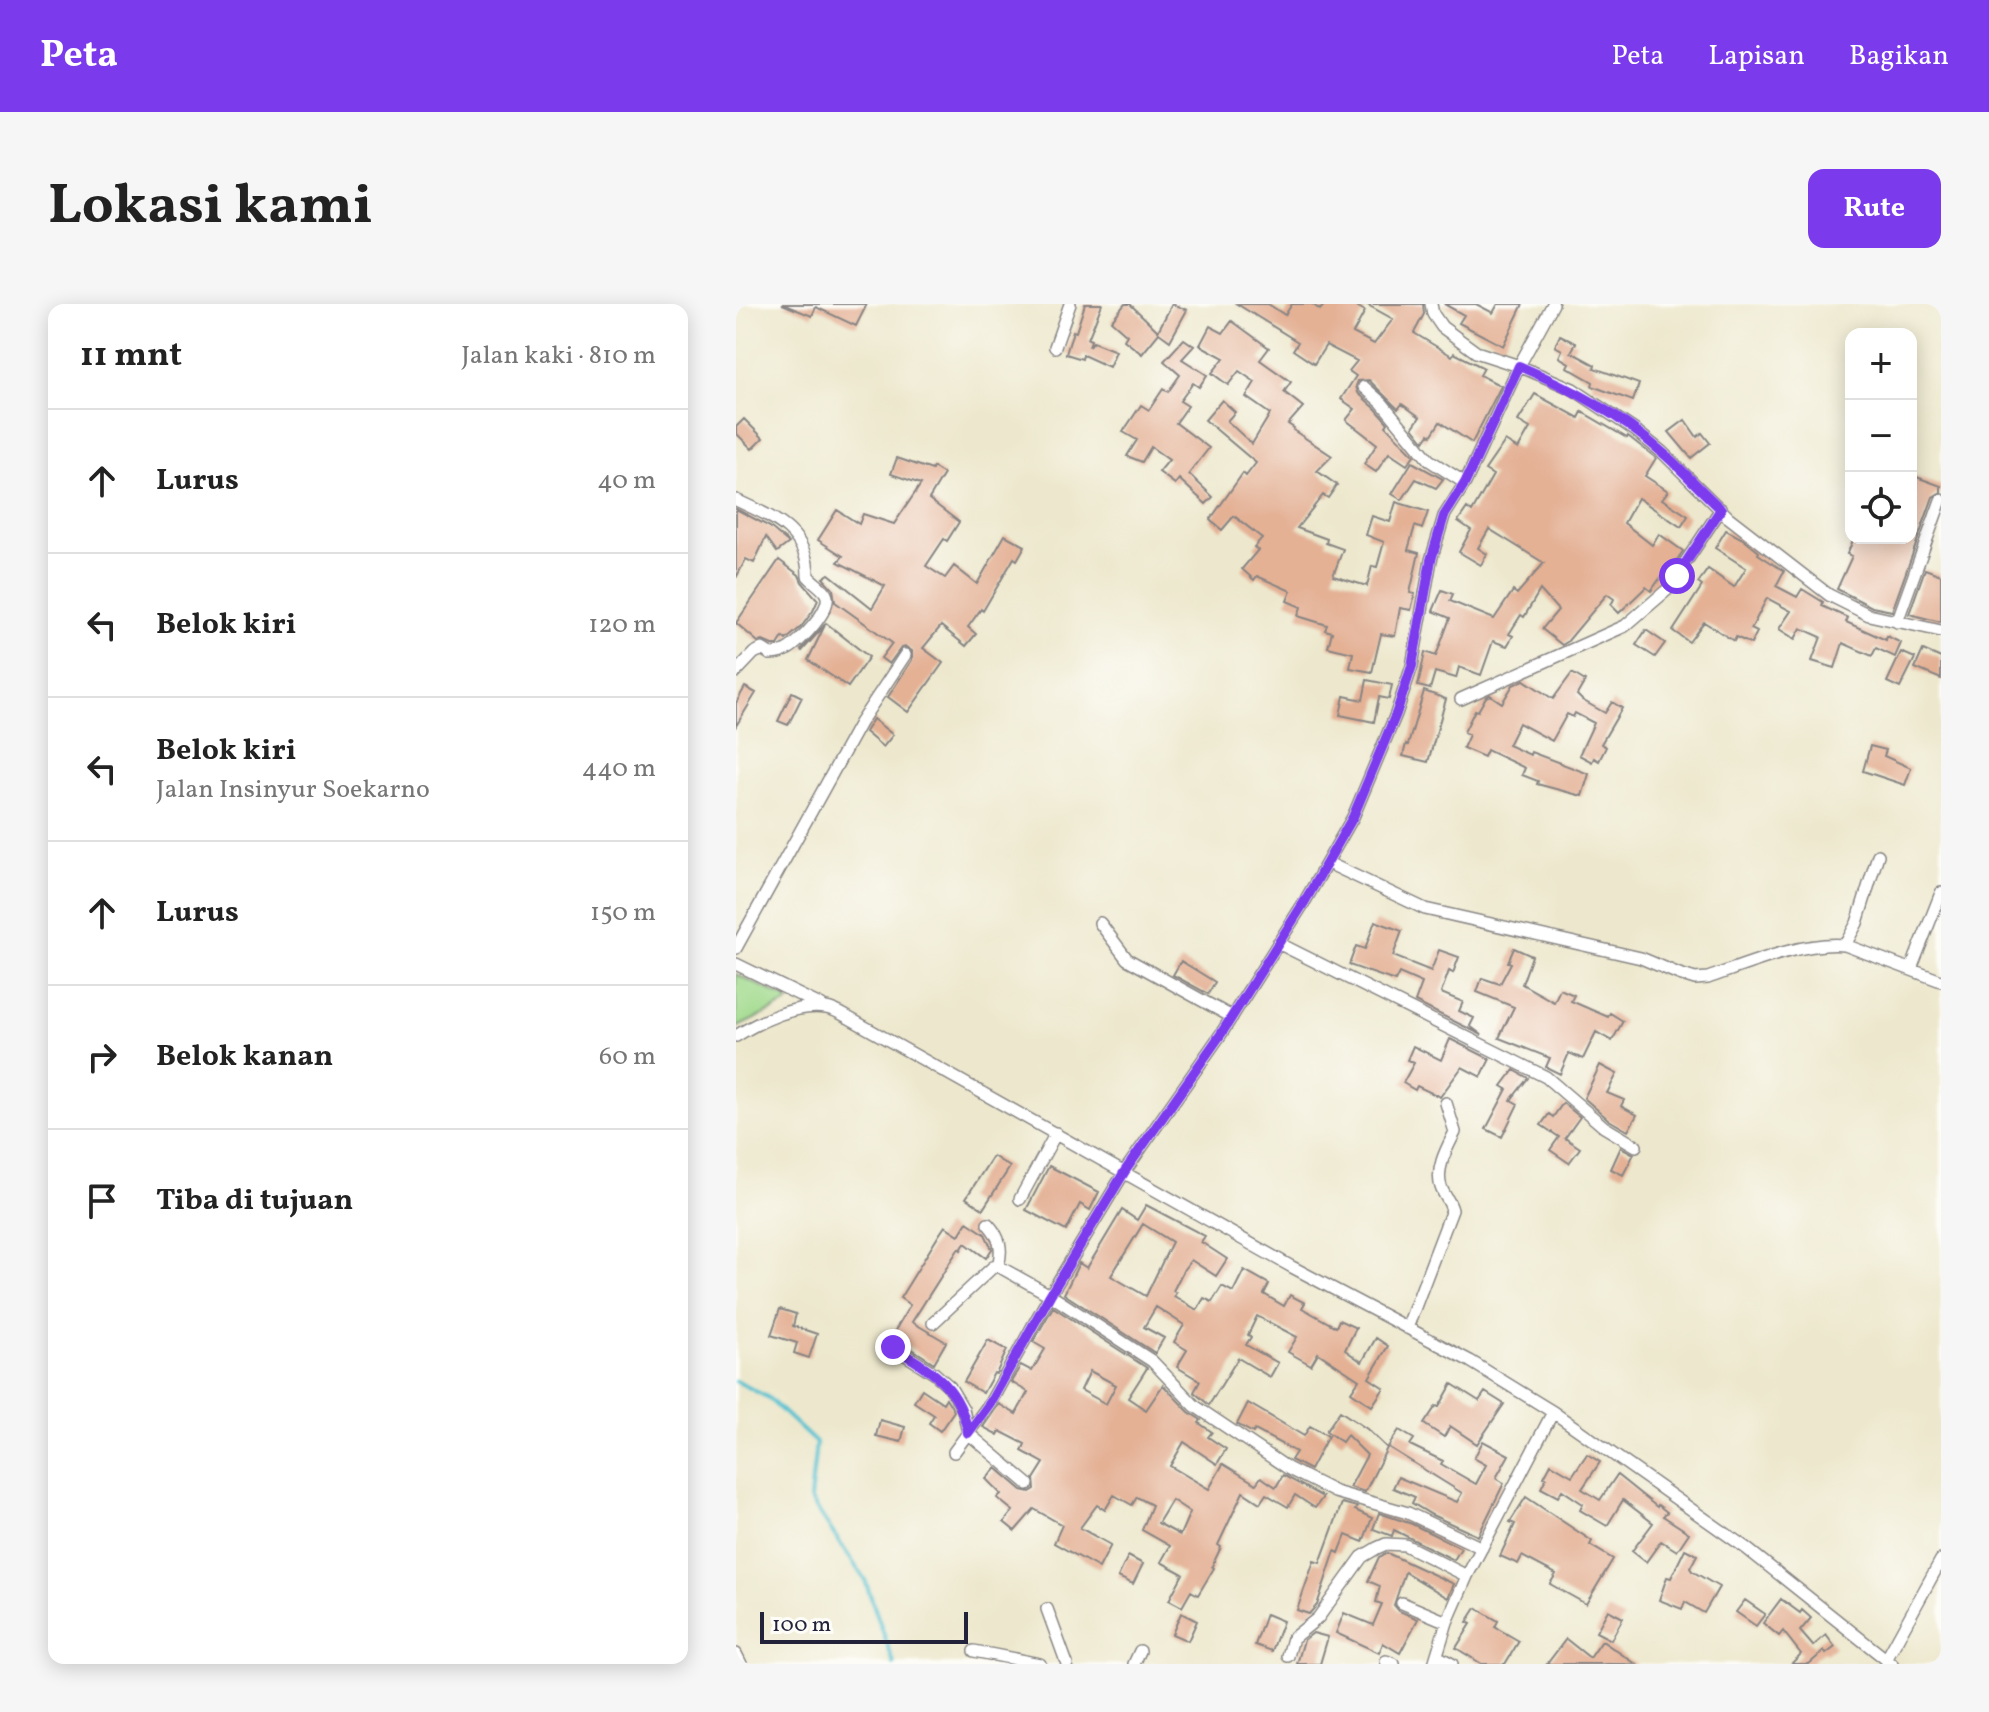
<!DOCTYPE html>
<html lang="id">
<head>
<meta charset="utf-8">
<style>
  :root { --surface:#fff; --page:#f6f6f6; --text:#222; --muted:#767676; --line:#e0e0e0; --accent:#7c3aed }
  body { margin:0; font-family:Vollkorn,serif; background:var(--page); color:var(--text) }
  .controls { position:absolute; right:24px; top:24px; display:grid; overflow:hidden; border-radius:16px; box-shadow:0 4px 20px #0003 }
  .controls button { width:72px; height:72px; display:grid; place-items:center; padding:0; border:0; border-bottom:2px solid var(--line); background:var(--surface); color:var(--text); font:40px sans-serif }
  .scale { position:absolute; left:24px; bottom:20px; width:208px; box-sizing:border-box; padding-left:8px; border:4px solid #22223b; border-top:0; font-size:22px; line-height:28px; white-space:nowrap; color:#22223b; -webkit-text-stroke:6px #fdfcf7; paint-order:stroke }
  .stop { position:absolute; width:24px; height:24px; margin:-18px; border:6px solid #7c3aed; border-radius:50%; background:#fff }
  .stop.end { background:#7c3aed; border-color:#fff; box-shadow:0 2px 8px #0008 }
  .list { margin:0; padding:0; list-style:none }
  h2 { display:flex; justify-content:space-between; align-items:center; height:104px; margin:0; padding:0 32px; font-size:34px }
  h2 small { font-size:26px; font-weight:400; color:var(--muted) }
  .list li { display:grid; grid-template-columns:52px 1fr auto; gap:24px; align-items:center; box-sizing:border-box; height:144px; padding:0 32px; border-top:2px solid var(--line) }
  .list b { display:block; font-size:30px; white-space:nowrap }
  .list p { margin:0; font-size:26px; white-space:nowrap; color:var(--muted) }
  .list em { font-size:26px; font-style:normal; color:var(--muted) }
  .icon { flex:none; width:44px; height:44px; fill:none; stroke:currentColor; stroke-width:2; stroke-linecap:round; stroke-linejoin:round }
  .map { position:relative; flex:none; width:1205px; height:1360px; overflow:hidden; border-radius:16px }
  header { display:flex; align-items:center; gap:48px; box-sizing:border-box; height:112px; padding:0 40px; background:var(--accent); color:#fff }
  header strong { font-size:38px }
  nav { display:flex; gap:44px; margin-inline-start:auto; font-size:28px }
  .intro { display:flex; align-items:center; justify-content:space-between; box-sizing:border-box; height:192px; padding:0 48px }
  h1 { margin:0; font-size:56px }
  .button { padding:20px 36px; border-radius:16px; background:var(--accent); color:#fff; font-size:28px; font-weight:700 }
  main { display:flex; gap:48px; padding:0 48px }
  aside { flex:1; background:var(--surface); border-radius:16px; box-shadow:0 4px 20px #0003 }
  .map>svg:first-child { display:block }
  .green { fill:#a1da8d; stroke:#627e64; stroke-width:2 }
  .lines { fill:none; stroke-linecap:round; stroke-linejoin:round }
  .stream { stroke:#56c1d0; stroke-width:4 }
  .building { fill:#e4b195; fill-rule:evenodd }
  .minor-casing { stroke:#888584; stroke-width:14 }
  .minor { stroke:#fff; stroke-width:11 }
  .route { stroke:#7c3aed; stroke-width:10 }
</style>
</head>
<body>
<header>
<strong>Peta</strong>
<nav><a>Peta</a><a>Lapisan</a><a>Bagikan</a></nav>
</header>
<div class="intro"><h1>Lokasi kami</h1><a class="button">Rute</a></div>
<main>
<aside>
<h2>11 mnt<small>Jalan kaki · 810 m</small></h2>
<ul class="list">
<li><svg class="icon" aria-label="ahead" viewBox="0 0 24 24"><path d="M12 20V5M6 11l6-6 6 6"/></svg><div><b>Lurus</b></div><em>40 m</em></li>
<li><svg class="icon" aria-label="left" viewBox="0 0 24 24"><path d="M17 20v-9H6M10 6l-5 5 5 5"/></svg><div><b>Belok kiri</b></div><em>120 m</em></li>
<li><svg class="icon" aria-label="left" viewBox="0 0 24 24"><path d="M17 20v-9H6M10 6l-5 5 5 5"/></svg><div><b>Belok kiri</b><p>Jalan Insinyur Soekarno</p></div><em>440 m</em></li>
<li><svg class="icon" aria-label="ahead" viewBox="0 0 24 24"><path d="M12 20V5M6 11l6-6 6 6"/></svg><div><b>Lurus</b></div><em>150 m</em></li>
<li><svg class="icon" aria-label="right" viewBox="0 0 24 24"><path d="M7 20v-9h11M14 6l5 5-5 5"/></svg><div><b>Belok kanan</b></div><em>60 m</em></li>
<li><svg class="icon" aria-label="arrive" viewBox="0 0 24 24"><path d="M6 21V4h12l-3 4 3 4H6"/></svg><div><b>Tiba di tujuan</b></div></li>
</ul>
</aside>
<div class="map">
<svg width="1205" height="1360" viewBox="0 0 1205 1360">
  <rect width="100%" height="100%" fill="#fdfcf7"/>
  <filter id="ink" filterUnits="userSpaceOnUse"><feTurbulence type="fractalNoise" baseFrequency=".0125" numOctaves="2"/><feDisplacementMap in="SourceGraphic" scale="16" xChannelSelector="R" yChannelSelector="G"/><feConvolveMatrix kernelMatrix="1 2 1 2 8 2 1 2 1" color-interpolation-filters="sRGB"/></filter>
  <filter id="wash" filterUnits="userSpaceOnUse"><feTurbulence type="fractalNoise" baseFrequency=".006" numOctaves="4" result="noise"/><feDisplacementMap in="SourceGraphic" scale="32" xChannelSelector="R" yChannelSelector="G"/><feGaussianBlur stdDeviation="1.8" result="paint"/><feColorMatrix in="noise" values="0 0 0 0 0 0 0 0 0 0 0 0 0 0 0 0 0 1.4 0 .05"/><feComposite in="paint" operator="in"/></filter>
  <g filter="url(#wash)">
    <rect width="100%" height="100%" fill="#ede8cd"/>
    <path class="green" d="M0,670L51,695L52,699L0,724Z"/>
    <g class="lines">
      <path class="stream" d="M0,1077L31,1093L80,1139L74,1195L129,1276L158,1360"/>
    </g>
    <g id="blocks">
      <path class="building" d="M46,0H131L120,22L80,3L76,12Z
        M349,0H366L352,35L355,36L353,43L357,38L380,47L373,63L347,51L346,55L330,50L337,27L340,28Z
        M389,0H394L422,27L436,0L451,6L434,37L423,29L406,50L388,36L391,31L375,17Z
        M501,0H532L549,11L556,0H576L584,6L589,0H617L629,7L617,29L638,40L657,15L630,0H687L688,10L678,29L716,52L718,49L748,64L744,71L765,82L736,139L704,118L695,132L693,130L688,137L677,123L684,113L666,100L662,105L633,76L622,77L620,82L622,89L640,105L652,119L650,122L678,151L671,161L653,149L640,168L628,160L641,140L610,116L619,105L605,95L620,72L613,67L621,57L590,41L578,60L557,46L562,38Z
        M708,0H740L757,9L762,0H787L767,42L723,19L728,11Z
        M496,17L533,44L524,56L555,78L548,88L567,103L552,120L558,124L557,126L596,152L581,167L601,181L592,194L587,191L561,224L591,235L590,239L607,245L597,272L631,282L636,262L641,263L648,238L630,231L636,212L654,218L660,198L692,208L686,225L679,222L672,246L683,249L674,289L679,290L675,306L664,304L659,332L645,330L636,368L614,364L617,349L592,343L596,328L589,326L591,321L562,312L565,303L551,297L555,287L521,272L518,276L506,265L522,246L518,243L526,234L498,212L486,226L474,216L507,169L510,172L520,159L469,116L486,96L499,108L491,117L516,140L534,110L510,93L519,78L503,67L492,81L476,69L488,54L464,41L474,22L487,29Z
        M824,31L840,39L835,48L859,61L858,64L903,80L897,97L856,82L857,78L831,63L833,59L823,53L826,46L819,42Z
        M448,35L458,42L446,55L471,71L463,83L457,79L444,97L452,102L440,119L473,144L453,170L477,193L470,200L443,175L439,180L423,168L433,156L415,143L406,158L391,152L401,136L387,128L405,101L413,106L427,85L432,88L444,71L428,57Z
        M799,90L843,114L846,108L891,134L892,132L920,154L909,172L932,187L926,195L952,212L945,223L902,194L888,219L916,241L923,230L947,247L932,269L929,267L915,287L910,283L883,309L875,301L878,295L871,290L831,338L826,341L806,325L822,306L804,286L788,313L785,311L773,330L777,332L771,342L757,337L745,371L723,363L720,374L699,368L694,385L682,382L689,348L700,352L714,314L697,307L706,286L717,290L714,297L758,315L777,287L781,290L808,259L753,225L742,244L751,250L745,261L723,248L735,226L722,217L731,204L736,208L748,187L757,171L749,166L769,137L782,145L794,124L782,117Z
        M8,115L27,134L16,145L0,129V123Z
        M949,116L961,133L966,129L974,139L955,154L933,128Z
        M161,154L196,166L197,163L208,170L193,195L223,218L211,237L208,235L190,262L209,274L218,262L241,280L269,231L289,242L281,256L278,254L247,307L245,305L232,323L240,330L230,342L205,322L187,344L207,359L172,408L152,393L176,356V347L170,343L165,344L153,360L145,354L156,339L99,298L97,285L87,274L93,270L136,304L149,282L102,258L107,252L82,236L101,206L123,220L127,210L158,220L185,180L155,170Z
        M676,158L707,175L700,184L680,175L666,196L656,190Z
        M1175,171L1205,182V188L1197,193L1156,307L1136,303L1101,285L1116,252L1111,250L1118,234H1175Z
        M0,205L34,223L53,239L41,248L30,233L18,259L10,255L0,274Z
        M990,226L1007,235L1023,248L1022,250L1048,267L1040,282L1061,293L1066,285L1087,298L1086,302L1112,314L1110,318L1150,336L1151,332L1165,339L1159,353L1140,344L1136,352L1107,339L1099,364L1076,357L1085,333L1065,324L1059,335L1043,325L1055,307L1031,294L1015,325L1021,328L1015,340L1000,333L998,337L968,318L953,338L937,327L966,282L962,279L972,265L998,283L1010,264L979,244Z
        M43,256L63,271L66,278L82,296L77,307L65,323L50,336L47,333L42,341H36L27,337L22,338L0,319Z
        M1189,265L1205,271V318L1173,310Z
        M90,319L133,353L112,383L72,356L89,321L66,347L65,346Z
        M910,326L929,339L919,353L900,341Z
        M1187,346L1205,354V375L1179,364Z
        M1165,348L1179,354L1164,384L1151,378Z
        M836,369L849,377L841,391L846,396L869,409L876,398L886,404L865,440L870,443L863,457L858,454L856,458L843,451L858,419L839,409L837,413L831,410L816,437L783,419L772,441L794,451L795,448L853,470L846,492L801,480L802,477L786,471L789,464L751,446L748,453L727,444L733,431L728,428L739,406L742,407L750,393L754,391L766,399L777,381L788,376L817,395Z
        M631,376L656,381L653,395L643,393L638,418L604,411L608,392L627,396Z
        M9,383L20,389L0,422V399Z
        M688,387L710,395L692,458L667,452L670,440L672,441Z
        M56,388L66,393L52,421L42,417Z
        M137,415L157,431L147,443L129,428Z
        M1134,442L1150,446L1148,452L1175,464L1169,481L1127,467Z
        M639,617L666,627L657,652L695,667L703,646L723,653L717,669L713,667L705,689L727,698L723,707L738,714L734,722L746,731L679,698L686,679L663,669L659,677L613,661L620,642L629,645Z
        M778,644L796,652L786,680L818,698L824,685L838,691L835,697L872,713L874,709L887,717L876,737L860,728L847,755L833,749L824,770L810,763L814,754L763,734L778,703L741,688L746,674L764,680L775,659L772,658Z
        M445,657L479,678L472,690L437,671Z
        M714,735L754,755L745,773L726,763L704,793L681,782L679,786L667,779L678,759L671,756L677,742L705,756Z
        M864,761L881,770L871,789L888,796L885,802L901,811L892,827L873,816L848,794Z
        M778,766L792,774L775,796L782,800L766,833L750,825L771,785L766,782Z
        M827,799L844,813L829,834L844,844L833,859L814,846L823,833L805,821L813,810L817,813Z
        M885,843L898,850L887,871L875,865Z
        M257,852L274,863L247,905L230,894Z
        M313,862L363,888L354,906L344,900L330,927L290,906Z
        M410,901L469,932L465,938L491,955L480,972L455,956L448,965L437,987L440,989L438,992L461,1006L468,994L476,998L486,982L497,988L508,966L533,980L528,990L548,1002L554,991L569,999L566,1004L600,1023L603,1016L620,1024L609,1046L626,1058L640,1034L652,1042L633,1074L648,1084L636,1102L615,1088L623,1076L582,1049L575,1061L552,1048L561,1033L521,1012L512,1031L515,1033L510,1041L542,1059L534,1073L502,1054L473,1101L458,1088L464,1077L441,1063L451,1046L438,1038L448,1021L420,1003L408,1023L428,1034L419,1049L328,990L343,959L351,964L386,906L401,916ZM407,920L436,938L410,992L375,972Z
        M231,918L249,930L256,945L250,954L229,939L225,946L223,944L176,1018L210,1038L198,1059L162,1036L154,1035L174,1001L164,994L203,931L209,922L223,931Z
        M317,1003L411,1064L392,1094L410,1106L427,1081L453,1108L465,1116L463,1119L476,1128L472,1133L490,1145L481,1160L448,1138L434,1162L473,1185L487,1160L520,1180L525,1173L540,1183L547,1171L587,1193L579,1204L559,1191L552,1203L530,1190L524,1199L507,1188L482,1241L485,1243L476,1262L478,1264L462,1291L455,1287L446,1303L433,1296L447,1270L425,1258L434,1242L406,1226L416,1201L401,1193L396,1201L378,1191L369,1206L361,1201L344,1224L375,1241L363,1264L318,1239L326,1221L298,1205L279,1227L268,1218L277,1207L261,1194L265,1190L250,1175L260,1164L286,1186L294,1188L299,1185L298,1175L308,1159L286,1147L289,1140L264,1127L262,1131L247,1123L263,1100L280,1110L292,1088L275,1078L285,1061L296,1067L309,1045L297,1038ZM354,1067L380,1081L370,1100L345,1086ZM436,1196L454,1208L444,1231L422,1219Z
        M44,1005L60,1010L57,1022L81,1030L73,1054L58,1049L61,1039L35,1031Z
        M252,1036L271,1046L260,1070L258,1069L247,1089L228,1078Z
        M716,1080L743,1097L749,1088L768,1100L741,1140L714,1122L708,1133L688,1120L700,1102L703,1103Z
        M186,1085L207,1099L210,1094L218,1107L204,1127L193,1119L198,1111L178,1098Z
        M512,1099L568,1132L574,1122L592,1132L574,1166L555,1156L560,1148L519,1126L517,1129L501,1120Z
        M604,1107L631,1125L651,1144L629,1188L614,1183L631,1151L611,1131L606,1138L590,1127Z
        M144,1116L169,1123L165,1138L140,1132Z
        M663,1126L678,1135L674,1141L707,1157L705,1160L740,1180L750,1161L738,1154L747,1137L773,1151L760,1174L768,1179L742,1232L696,1211L676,1199L679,1193L657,1184L662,1173L721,1198L726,1189L652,1143Z
        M851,1150L864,1158L846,1185L864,1196L881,1171L921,1203L922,1201L931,1208L927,1212L953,1229L941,1247L925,1237L910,1258L896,1247L917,1219L887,1196L871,1222L844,1206L847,1200L826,1186L822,1193L805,1184L810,1174L808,1173L815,1160L836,1172Z
        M790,1193L856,1237L854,1241L877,1255L850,1300L814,1280L820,1270L786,1252L782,1260L764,1252L779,1220L774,1218Z
        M606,1199L621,1203L619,1206L636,1214L627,1238L610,1231L603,1249L599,1247L581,1301L573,1310L561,1306L578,1257L584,1259Z
        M643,1209L676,1220L725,1244L718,1256L658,1226L656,1232L637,1225Z
        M949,1245L961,1251L954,1264L956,1267L983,1283L968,1309L949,1298L946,1305L923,1296L931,1273L935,1274Z
        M651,1249L718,1280L712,1294L669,1268L658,1301L663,1307L682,1315L664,1349L647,1339L643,1349L600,1329L608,1309L637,1321L646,1300L640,1298L644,1282L632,1277L643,1253Z
        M392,1252L407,1260L397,1280L382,1273Z
        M1045,1295L1064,1309L1066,1306L1075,1314L1064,1327L1077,1342L1090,1331L1099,1343L1090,1350L1088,1347L1073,1360H1055L1065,1350L1047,1327L1043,1332L1027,1319Z
        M1009,1296L1029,1310L1020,1322L1000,1308Z
        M740,1304L762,1317L759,1323L783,1337L769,1360H746L720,1344L735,1320L731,1318Z
        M872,1306L887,1314L875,1336L860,1328Z
        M445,1309L461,1317L452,1337L436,1330Z
        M530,1310L547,1317L536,1347L519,1341Z
        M577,1329L592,1333L584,1360H561L568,1336Z
        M830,1335L854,1354L866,1337L900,1360H811Z"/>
    </g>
  </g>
  <g filter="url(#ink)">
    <use href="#blocks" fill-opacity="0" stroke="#888584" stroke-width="2"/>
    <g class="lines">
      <g class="minor-casing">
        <path id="minor" d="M695,0L697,10L706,23L740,48L783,62L837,85L900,127L926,148L992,213L1093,291L1133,311L1205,327
          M319,43L334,0
          M628,83L646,99L693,156L729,179
          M0,196C36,213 72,226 72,272C77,278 87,284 90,290C98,304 63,339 52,345C46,349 40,350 34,350L26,345L18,349L0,368
          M1161,318L1205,196
          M725,395L889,322L931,286L985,205
          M592,559L689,605L905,654L943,670L959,675L972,674C1012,660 1067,637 1109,641L1205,677
          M364,619L391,655L496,713
          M542,639L810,773L868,823L900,842
          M1109,641L1121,619L1142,551
          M0,644L124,419L169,351
          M0,660L86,702
          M1175,665L1205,589
          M0,732C24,717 61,699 90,704C98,705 106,710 113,714L556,963L734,1057L817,1108L1010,1244L1156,1360
          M284,895L320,829
          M252,920C264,933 267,945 262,962
          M197,1019L257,963L262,962L314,991L416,1057L459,1102L553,1165L599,1188L672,1209L746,1244
          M671,1024L716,906C714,897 708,892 705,883C699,865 711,844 719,828L710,799
          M157,1043L198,1069L214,1083L227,1105L232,1129L292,1180
          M218,1148L254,1099L314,991L389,867L485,730L569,597L617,513L660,410L676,362L695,256L708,212L729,179L783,62L817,0
          M666,1299L711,1318
          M311,1305L331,1360
          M238,1347L304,1360
          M0,1350L5,1360
          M552,1352L557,1334L582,1314L626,1253L641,1244L650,1240L669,1241L731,1272
          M701,1352L716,1360
          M1150,1356L1205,1256
          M650,1357L658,1360
          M398,1360L404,1347
          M698,1360L711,1318L731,1272L817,1108"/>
      </g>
      <use href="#minor" class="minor"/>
    </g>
  </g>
  <g class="lines" filter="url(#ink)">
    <path class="route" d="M157,1043C195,1067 223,1080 232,1129L254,1099L314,991L389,867L485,730L569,597L617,513L660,410L676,362L695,256L708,212L729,179L783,62C837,85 883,110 927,149C947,166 965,187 985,205L941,272"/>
  </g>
</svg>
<div class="controls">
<button>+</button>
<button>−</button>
<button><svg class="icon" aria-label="locate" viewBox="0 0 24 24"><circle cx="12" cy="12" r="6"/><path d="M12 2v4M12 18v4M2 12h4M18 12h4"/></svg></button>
</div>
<div class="scale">100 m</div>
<div class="stop" style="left:941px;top:272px"></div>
<div class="stop end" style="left:157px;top:1043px"></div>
</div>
</main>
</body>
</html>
